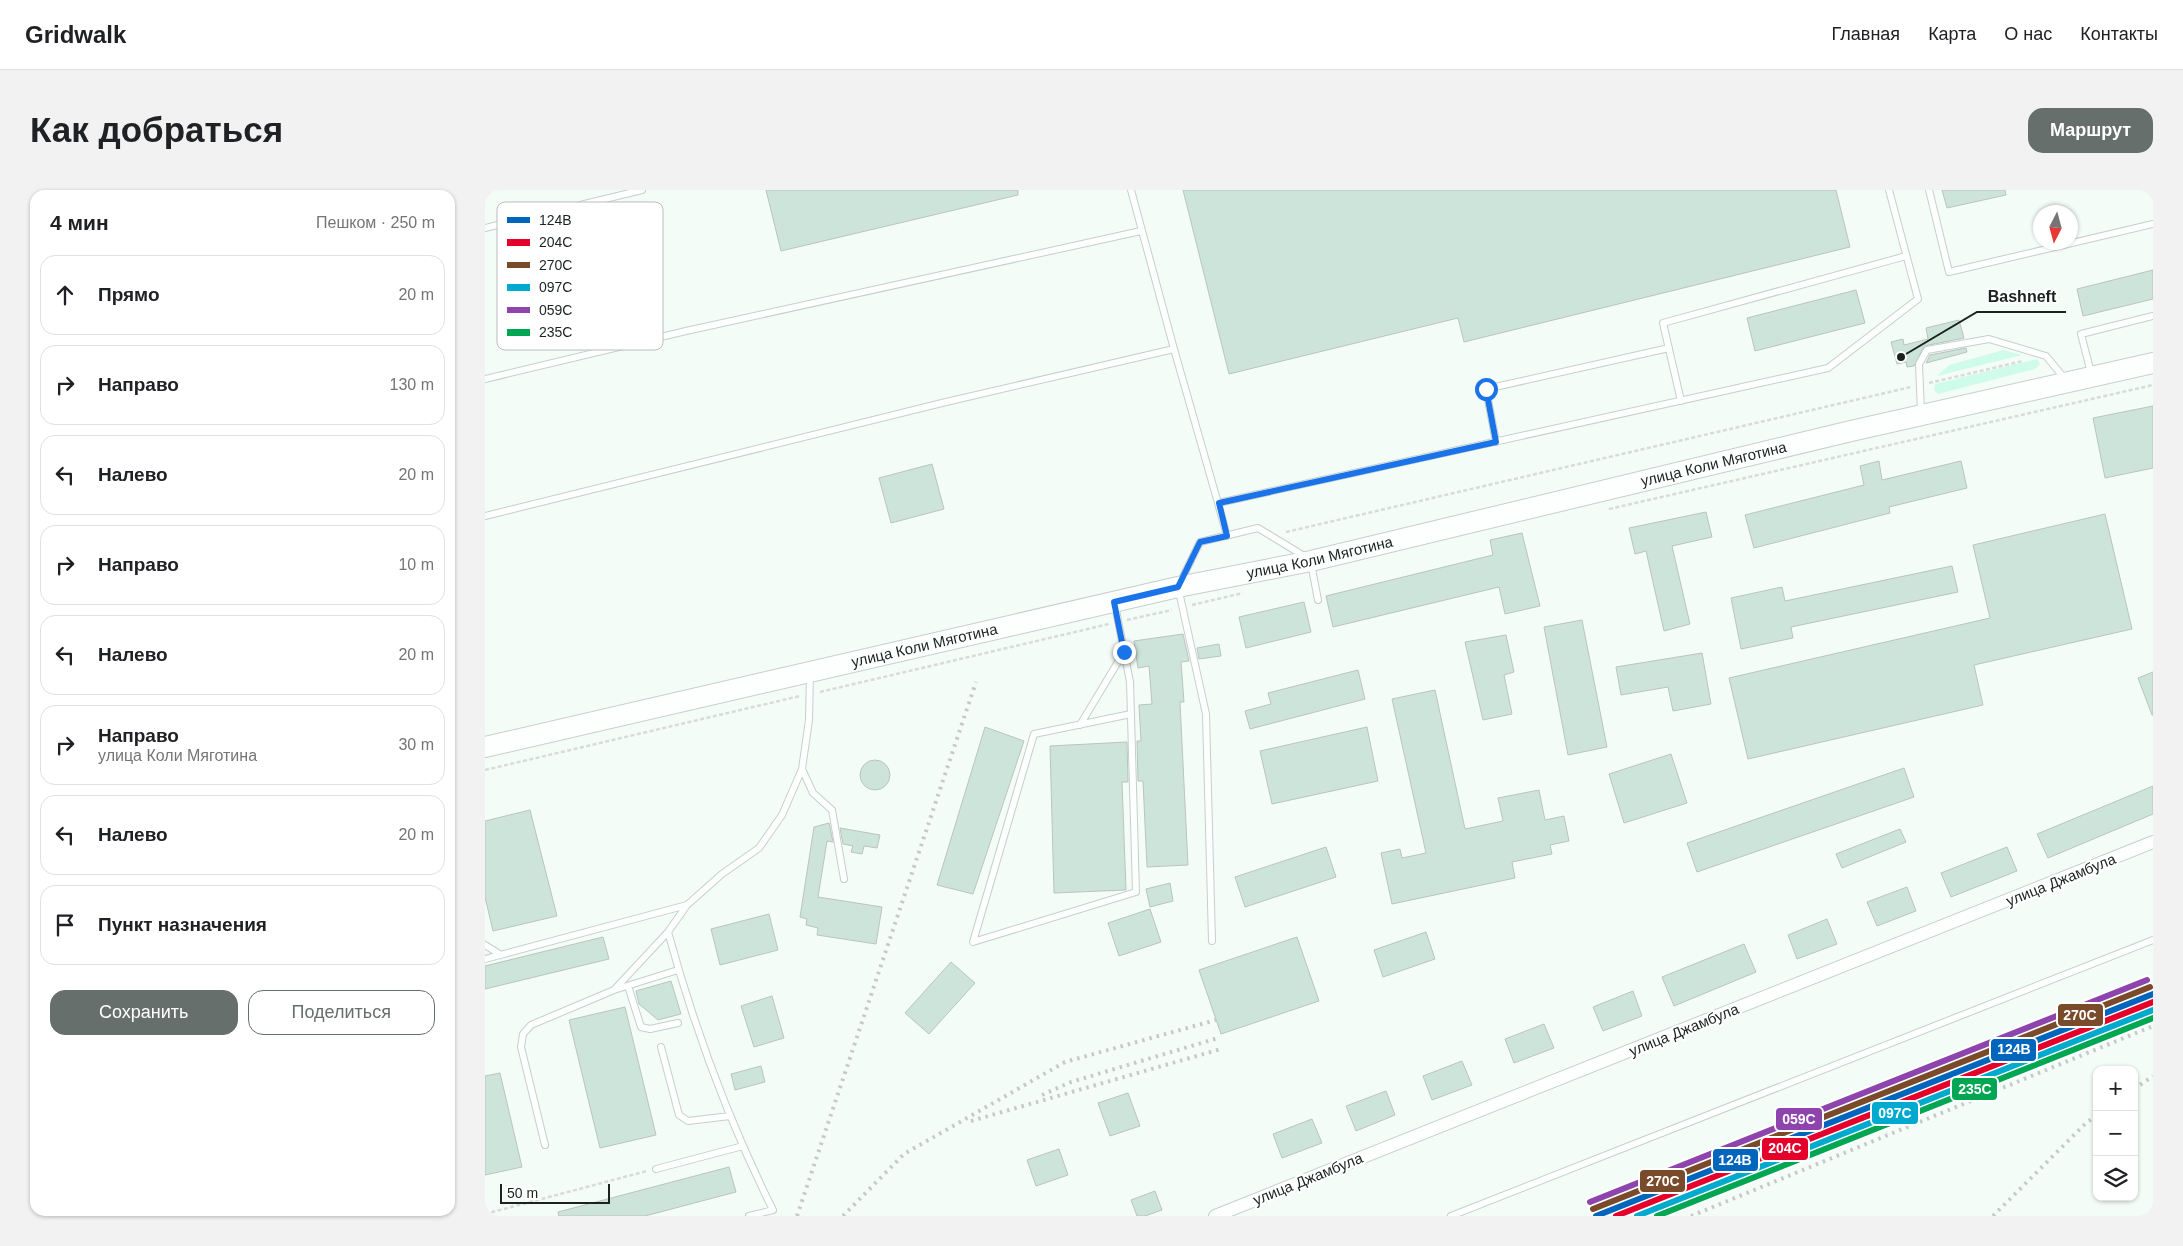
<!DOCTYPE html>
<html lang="ru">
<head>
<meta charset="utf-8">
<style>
  :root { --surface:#fff; --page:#f2f2f2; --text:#202124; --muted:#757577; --line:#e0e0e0; --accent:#666f6b }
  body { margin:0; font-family:Arial,sans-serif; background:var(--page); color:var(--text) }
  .controls { position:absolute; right:15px; bottom:15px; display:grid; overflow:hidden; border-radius:10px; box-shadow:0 1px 4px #0004 }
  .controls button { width:45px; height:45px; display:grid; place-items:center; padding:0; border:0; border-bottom:1px solid var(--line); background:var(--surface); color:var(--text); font:25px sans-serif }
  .compass { position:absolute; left:1548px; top:15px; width:45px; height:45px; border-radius:50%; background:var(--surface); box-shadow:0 1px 4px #0004; rotate:186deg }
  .scale { position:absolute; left:15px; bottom:12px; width:110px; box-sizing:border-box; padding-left:5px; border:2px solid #1a231f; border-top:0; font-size:14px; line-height:18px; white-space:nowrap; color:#1a231f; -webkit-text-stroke:4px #fff; paint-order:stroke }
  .stop { position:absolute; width:15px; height:15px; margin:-11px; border:4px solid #1a73e8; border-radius:50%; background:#fff }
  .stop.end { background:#1a73e8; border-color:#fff; box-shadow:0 1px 5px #0008 }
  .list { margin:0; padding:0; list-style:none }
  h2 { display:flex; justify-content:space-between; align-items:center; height:65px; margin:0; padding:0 20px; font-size:21px }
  h2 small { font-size:16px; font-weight:400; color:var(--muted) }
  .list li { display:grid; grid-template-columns:32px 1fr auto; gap:15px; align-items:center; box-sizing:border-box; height:80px; margin:0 10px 10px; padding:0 10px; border:1px solid var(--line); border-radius:15px }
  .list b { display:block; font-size:19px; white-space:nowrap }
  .list p { margin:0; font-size:16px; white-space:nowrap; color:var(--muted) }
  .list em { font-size:16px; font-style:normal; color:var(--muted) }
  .actions { display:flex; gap:10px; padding:15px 20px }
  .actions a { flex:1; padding:11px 0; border:1px solid var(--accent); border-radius:15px; text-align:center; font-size:18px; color:var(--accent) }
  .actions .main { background:var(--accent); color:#fff }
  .icon { flex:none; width:28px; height:28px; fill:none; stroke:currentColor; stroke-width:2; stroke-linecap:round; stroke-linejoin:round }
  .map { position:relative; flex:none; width:1668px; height:1026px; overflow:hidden; border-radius:15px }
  header { display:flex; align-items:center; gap:30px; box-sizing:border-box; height:70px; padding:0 25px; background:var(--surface); border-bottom:1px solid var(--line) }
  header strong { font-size:24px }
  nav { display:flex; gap:28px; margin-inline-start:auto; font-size:18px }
  .intro { display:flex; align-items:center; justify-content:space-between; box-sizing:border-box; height:120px; padding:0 30px }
  h1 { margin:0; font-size:35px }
  .button { padding:12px 22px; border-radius:15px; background:var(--accent); color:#fff; font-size:18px; font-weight:700 }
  main { display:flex; gap:30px; padding:0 30px }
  aside { flex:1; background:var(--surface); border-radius:15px; box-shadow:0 1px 4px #0004 }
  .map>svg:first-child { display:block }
  .green { fill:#cffbea }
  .building { fill:#cde4db; stroke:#bbc3c0 }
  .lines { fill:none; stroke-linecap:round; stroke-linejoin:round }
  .lane-casing { stroke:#c6cfcb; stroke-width:8 }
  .street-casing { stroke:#c6cfcb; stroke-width:14 }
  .primary-casing { stroke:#c6cfcb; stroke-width:22 }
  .path { stroke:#d8dbd9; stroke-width:2.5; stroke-dasharray:4 2.5; stroke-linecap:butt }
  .lane { stroke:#fdfffe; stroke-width:6 }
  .street { stroke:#fdfffe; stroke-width:12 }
  .primary { stroke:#fdfffe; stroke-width:20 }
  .rail { stroke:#c6c9c8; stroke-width:4; stroke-dasharray:2.5 5; stroke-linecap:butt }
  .rail-1-casing { stroke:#fff; stroke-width:10 }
  .rail-2-casing { stroke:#fff; stroke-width:10 }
  .rail-3-casing { stroke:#fff; stroke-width:10 }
  .rail-4-casing { stroke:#fff; stroke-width:10 }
  .rail-5-casing { stroke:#fff; stroke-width:10 }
  .rail-6-casing { stroke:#fff; stroke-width:10 }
  .rail-1 { stroke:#0065bd; stroke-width:6 }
  .rail-2 { stroke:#e4002b; stroke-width:6 }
  .rail-3 { stroke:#7a4b2a; stroke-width:6 }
  .rail-4 { stroke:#00a9ce; stroke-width:6 }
  .rail-5 { stroke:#8e44ad; stroke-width:6 }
  .rail-6 { stroke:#00a651; stroke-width:6 }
  .route { stroke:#1a73e8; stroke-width:6 }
  .labels { text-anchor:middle; stroke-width:4.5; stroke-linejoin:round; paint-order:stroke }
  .street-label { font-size:15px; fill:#1a231f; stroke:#fff }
  .key { fill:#fff; stroke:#babdbc; stroke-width:1 }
  .key-label { font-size:14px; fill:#1a231f }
  .leader { fill:none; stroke:#1a231f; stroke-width:2 }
  .callout-dot { fill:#1a231f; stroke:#fff; stroke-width:2 }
  .callout-label { font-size:16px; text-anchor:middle; font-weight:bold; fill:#1a231f; stroke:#fff; stroke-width:4.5; stroke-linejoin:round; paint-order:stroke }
  .line-badge { stroke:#fff; stroke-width:2 }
  .badge-label { font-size:14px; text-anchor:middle; font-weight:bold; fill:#fff }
</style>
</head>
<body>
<header>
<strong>Gridwalk</strong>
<nav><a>Главная</a><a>Карта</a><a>О нас</a><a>Контакты</a></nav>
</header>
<div class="intro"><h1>Как добраться</h1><a class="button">Маршрут</a></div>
<main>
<aside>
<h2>4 мин<small>Пешком · 250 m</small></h2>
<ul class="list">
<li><svg class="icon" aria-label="ahead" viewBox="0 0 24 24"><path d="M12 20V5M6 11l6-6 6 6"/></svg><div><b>Прямо</b></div><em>20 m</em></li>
<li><svg class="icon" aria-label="right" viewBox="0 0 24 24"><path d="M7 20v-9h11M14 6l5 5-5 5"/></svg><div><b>Направо</b></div><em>130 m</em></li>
<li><svg class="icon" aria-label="left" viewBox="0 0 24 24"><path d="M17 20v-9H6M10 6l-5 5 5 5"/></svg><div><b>Налево</b></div><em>20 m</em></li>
<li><svg class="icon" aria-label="right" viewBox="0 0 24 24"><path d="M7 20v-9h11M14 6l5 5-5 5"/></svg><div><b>Направо</b></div><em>10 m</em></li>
<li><svg class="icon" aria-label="left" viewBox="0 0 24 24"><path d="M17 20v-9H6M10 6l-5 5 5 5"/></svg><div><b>Налево</b></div><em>20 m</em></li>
<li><svg class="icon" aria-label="right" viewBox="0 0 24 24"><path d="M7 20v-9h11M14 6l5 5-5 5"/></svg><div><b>Направо</b><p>улица Коли Мяготина</p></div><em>30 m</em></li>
<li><svg class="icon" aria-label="left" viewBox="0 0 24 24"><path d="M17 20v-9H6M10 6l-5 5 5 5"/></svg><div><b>Налево</b></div><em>20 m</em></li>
<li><svg class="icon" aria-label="arrive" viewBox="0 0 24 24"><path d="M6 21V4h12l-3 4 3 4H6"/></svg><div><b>Пункт назначения</b></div></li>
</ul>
<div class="actions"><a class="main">Сохранить</a><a>Поделиться</a></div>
</aside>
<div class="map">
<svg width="1668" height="1026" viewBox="0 0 1668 1026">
  <rect width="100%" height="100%" fill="#f4fcf8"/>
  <path class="green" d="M1519,160L1537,165L1452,186L1464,175Z
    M1552,169L1555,174L1550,179L1453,204L1449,200L1450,194Z"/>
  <path class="building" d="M281,0H533V5L296,61Z
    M698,0H1351L1365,57L979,152L973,128L744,184Z
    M1457,0H1520L1521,5L1462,18Z
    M1668,80V109L1598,126L1592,99Z
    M1371,100L1380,133L1270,161L1262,128Z
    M1474,130L1479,148L1439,156L1429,176L1422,177L1421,172L1412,174L1406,152L1418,149L1419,155L1443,149L1441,138Z
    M1481,158L1482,162L1441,173L1445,165Z
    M1668,216V278L1620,288L1608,228Z
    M1394,271L1397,290L1476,271L1482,298L1404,317L1405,323L1269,358L1260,325L1379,295L1375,276Z
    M447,274L459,319L406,333L394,288Z
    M1221,322L1227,347L1187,356L1205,434L1179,441L1161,361L1150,364L1144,338Z
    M1620,324L1647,439L1489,475L1498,515L1263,569L1244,488L1505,428L1488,355Z
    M1037,343L1055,416L1020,424L1014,397L848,437L841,406L1008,365L1005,350Z
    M1467,376L1473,402L1306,437L1308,448L1256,459L1246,408L1297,397L1300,411Z
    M819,412L826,442L761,458L754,427Z
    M1097,430L1122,557L1083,565L1059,437Z
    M698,444L704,471L696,472L699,512H695L703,675L662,677L658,591H653L652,551H656L654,515L667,514L664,476L653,478L649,451Z
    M1021,445L1029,482L1019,485L1027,524L998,530L980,452Z
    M734,454L736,466L714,469L712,458Z
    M1217,463L1226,514L1188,521L1183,497L1136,505L1131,477Z
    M873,480L880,509L765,539L760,521L786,514L783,503Z
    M1668,482V525H1667L1653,488Z
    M950,500L980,639L1018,631L1013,608L1054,600L1060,630L1079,626L1084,651L1065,655L1067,664L1027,672L1030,688L907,714L896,663L915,659L917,668L941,663L907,509Z
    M500,537L539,551L488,704L452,695Z
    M882,537L893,591L787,614L775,561Z
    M642,552L643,592H637L641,700L569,703L565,556Z
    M1186,564L1202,613L1139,633L1124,584Z
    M375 585a15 15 0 1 1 30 0a15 15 0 1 1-30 0Z
    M1419,578L1429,607L1212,682L1202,653Z
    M1668,596V624L1563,668L1552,644Z
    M45,620L72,726L8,741L0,707V631Z
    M344,633L348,652L342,651L333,707L397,717L391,754L332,745L333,738L321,735L322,729L315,727L329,637Z
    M355,638L395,645L392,658L379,656L377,664L366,662L368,656L358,654Z
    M1415,639L1421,652L1357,678L1351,664Z
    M841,657L851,687L760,717L750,687Z
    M1522,657L1532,681L1466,707L1456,683Z
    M685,693L688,711L665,717L661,699Z
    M1422,697L1431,721L1392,736L1382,712Z
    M665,719L676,752L634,766L623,733Z
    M284,724L293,760L235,775L226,739Z
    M1342,729L1352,754L1312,769L1303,745Z
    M941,742L950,769L898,787L889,760Z
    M118,747L124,769L0,799V776Z
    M812,747L834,811L736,844L714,780Z
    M1259,754L1271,782L1189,816L1177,787Z
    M466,772L490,793L444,844L420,823Z
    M186,791L196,824L173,830L154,814L151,801Z
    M1148,801L1157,826L1118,841L1108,817Z
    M287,806L299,848L269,857L256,816Z
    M140,817L171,945L115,958L84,830Z
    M1059,834L1069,858L1029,873L1020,849Z
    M977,871L987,895L947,910L938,886Z
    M276,876L280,892L250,900L246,884Z
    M15,883L37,977L0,985V886Z
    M901,901L910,925L871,941L861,916Z
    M643,903L655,936L625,946L613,913Z
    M827,929L837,953L797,968L788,944Z
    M574,959L583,985L551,996L542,970Z
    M244,977L251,1002L160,1026H74L73,1022Z
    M670,1001L677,1020L660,1026H652L646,1010Z"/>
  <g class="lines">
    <g class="lane-casing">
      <path id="lane" d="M1444,0L1464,82L1668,34
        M0,38L157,0
        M689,159L733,313L1343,178L1433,109L1404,0
        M1606,183L1596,144L1668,126
        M0,189L201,141L656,41
        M1196,211L1178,133L1421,66
        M1436,222L1434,174L1442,160L1504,149L1561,166L1580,189
        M1011,252L1001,199L1184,158
        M733,313L742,346
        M0,326L461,212L689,159L646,0
        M826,373L833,410
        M630,415L645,492L651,702L488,752L549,544L646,524
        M595,535L639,462
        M317,579L328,603L347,620L359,689
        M183,742L129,800L193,780
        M727,751L721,524L693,397L715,352L773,338L819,366
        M0,755L16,765
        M0,769L202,715
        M143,796L156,837L165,839L193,833
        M176,857L194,925L203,931L245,926
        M60,955L36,857L38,844L46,835L129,800
        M171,979L258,956
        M264,1026L288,1020C244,932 209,837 183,742L202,715L237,684L274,658L297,625L317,579L324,530L325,484
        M966,1026L1668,750"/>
    </g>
    <g class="street-casing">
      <path id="street" d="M730,1026L1668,652"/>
    </g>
    <g class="primary-casing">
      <g id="primary">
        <path id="s1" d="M0,557L693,397L826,371L1366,241L1668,173"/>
      </g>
    </g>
    <path class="path" d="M1444,193L1538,171
      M1124,319L1668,195
      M801,342L1426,197
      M707,415L758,403
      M642,430L687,420
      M335,502L624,434
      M0,580L315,506
      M0,1024L162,981"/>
    <use href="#lane" class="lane"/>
    <use href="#street" class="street"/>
    <use href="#primary" class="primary"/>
    <path class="rail" d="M1649,899L1668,886
      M557,905L586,892L733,848
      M486,931L736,859
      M312,1026L491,492
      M358,1026L419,964L580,872L731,830
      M1206,1026L1668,836
      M1508,1026L1602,932L1612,926"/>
    <g class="rail-1-casing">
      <path id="rail-1" d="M1111,1026L1668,804"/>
    </g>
    <g class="rail-2-casing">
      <path id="rail-2" d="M1131,1026L1668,812"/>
    </g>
    <g class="rail-3-casing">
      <path id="rail-3" d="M1108,1019L1665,797"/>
    </g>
    <g class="rail-4-casing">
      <path id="rail-4" d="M1152,1026L1668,820"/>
    </g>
    <g class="rail-5-casing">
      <path id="rail-5" d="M1105,1012L1662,790"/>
    </g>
    <g class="rail-6-casing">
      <path id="rail-6" d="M1172,1026L1668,828"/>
    </g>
    <use href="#rail-1" class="rail-1"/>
    <use href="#rail-2" class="rail-2"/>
    <use href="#rail-3" class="rail-3"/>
    <use href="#rail-4" class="rail-4"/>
    <use href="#rail-5" class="rail-5"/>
    <use href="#rail-6" class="rail-6"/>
  </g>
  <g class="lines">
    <path class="route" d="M639,462L629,412L693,397L715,352L742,346L734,313L1011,252L1001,199"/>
  </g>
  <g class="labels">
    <g class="street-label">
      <text dy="5" stroke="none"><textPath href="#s1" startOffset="1261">улица Коли Мяготина</textPath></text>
      <text dy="5" stroke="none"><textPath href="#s1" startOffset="856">улица Коли Мяготина</textPath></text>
      <text dy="5" stroke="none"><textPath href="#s1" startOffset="451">улица Коли Мяготина</textPath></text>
      <text transform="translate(1576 690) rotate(-22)" y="5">улица Джамбула</text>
      <text transform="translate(1199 840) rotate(-22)" y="5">улица Джамбула</text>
      <text transform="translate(823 989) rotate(-22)" y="5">улица Джамбула</text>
    </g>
  </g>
  <rect x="12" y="12" width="166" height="148" rx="8" class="key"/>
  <rect x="22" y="27" width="23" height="6" fill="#0065bd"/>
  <rect x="22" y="49" width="23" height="7" fill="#e4002b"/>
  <rect x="22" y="72" width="23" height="6" fill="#7a4b2a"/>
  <rect x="22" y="94" width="23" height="7" fill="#00a9ce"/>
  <rect x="22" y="117" width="23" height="6" fill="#8e44ad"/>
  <rect x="22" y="139" width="23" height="7" fill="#00a651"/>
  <g class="key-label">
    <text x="54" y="35">124В</text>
    <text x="54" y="57">204С</text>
    <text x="54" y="80">270С</text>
    <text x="54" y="102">097С</text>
    <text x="54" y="125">059С</text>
    <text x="54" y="147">235С</text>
  </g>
  <path class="leader" d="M1416 167L1492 122H1581"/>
  <circle class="callout-dot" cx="1416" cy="167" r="5"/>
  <g class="callout-label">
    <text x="1537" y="112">Bashneft</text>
  </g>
  <g class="line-badge">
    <rect x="1572" y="813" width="47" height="24" rx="5" fill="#7a4b2a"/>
    <rect x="1505" y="848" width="47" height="24" rx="5" fill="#0065bd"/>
    <rect x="1466" y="887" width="47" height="24" rx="5" fill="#00a651"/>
    <rect x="1386" y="911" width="48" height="24" rx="5" fill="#00a9ce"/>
    <rect x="1290" y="917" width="48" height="24" rx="5" fill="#8e44ad"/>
    <rect x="1276" y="947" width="48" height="24" rx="5" fill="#e4002b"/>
    <rect x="1227" y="958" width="47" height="24" rx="5" fill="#0065bd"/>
    <rect x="1154" y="979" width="47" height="24" rx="5" fill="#7a4b2a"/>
  </g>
  <g class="badge-label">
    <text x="1595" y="830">270С</text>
    <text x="1529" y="864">124В</text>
    <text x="1490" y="904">235С</text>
    <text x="1410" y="928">097С</text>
    <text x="1314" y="934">059С</text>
    <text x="1300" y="963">204С</text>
    <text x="1250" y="975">124В</text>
    <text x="1178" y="996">270С</text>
  </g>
</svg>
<div class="controls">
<button>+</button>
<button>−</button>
<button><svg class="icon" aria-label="layers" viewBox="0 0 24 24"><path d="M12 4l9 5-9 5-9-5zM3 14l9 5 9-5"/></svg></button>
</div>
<svg class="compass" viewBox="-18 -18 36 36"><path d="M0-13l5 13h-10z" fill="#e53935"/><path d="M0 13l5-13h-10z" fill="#757577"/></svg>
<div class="scale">50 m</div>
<div class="stop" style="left:1001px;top:199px"></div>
<div class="stop end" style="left:639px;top:462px"></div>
</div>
</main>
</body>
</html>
